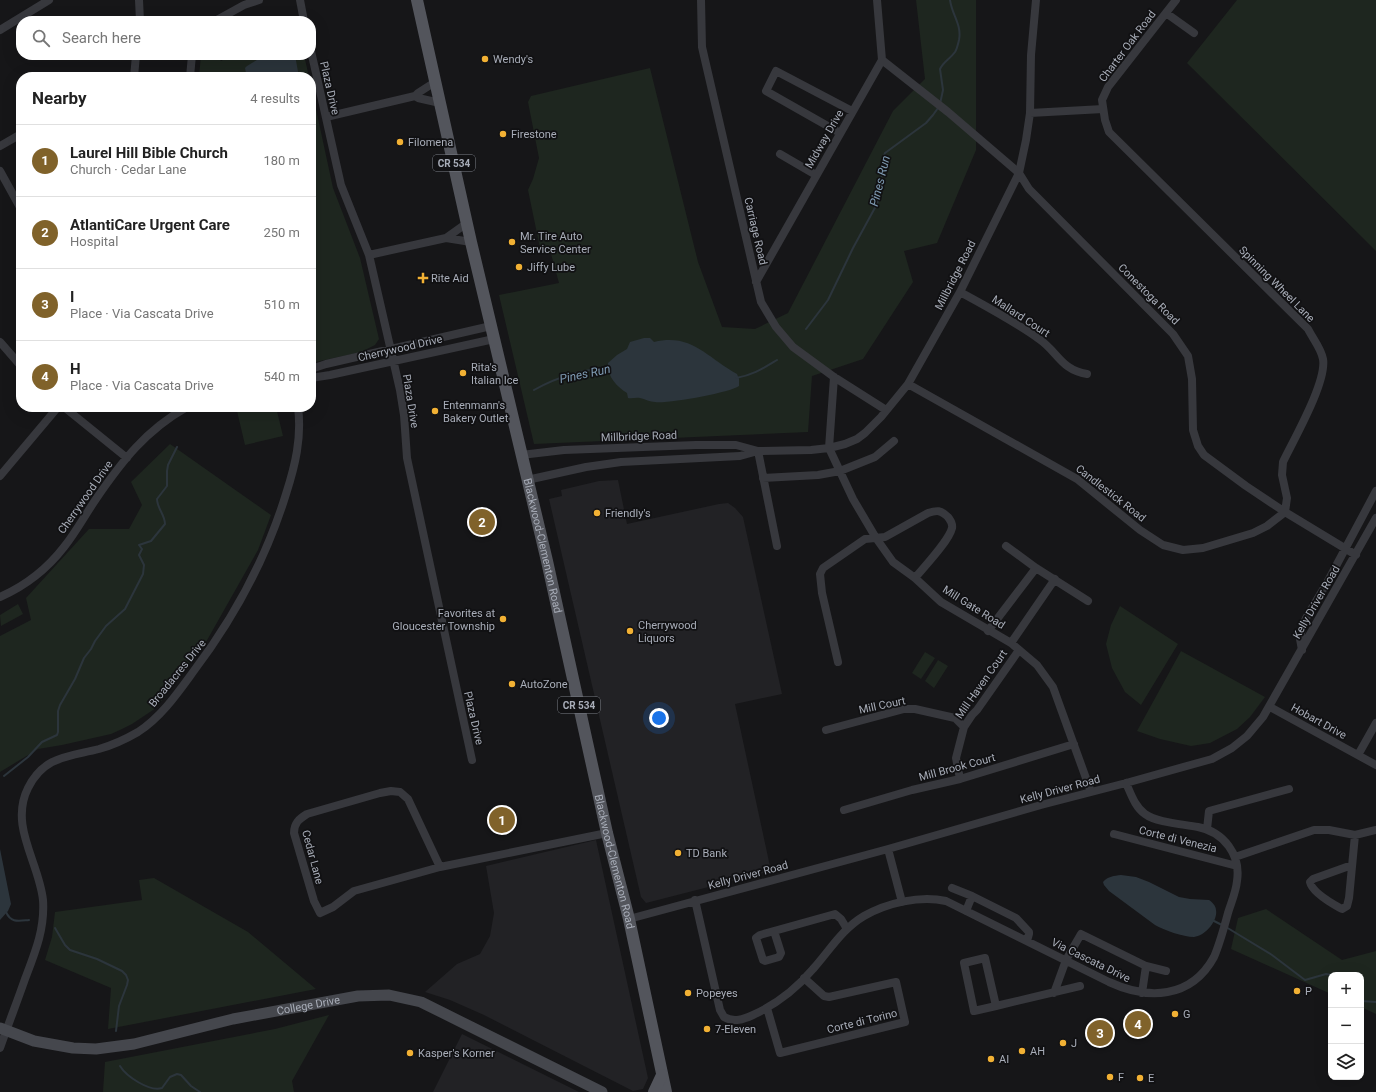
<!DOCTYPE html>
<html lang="en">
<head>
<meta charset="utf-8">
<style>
  :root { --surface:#fff; --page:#f6f6f6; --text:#222; --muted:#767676; --line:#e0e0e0; --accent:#80622a }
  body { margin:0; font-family:Roboto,sans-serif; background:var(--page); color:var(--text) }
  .controls { position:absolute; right:12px; bottom:12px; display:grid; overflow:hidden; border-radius:8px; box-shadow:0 4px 16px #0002 }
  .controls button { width:36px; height:36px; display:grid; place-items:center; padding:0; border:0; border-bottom:1px solid var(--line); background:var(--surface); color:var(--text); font:20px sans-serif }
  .you { position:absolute; left:659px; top:718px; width:14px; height:14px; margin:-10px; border:3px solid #fff; border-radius:50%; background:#1a73e8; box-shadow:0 0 0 6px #1a73e833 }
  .badge { display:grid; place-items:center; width:26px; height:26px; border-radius:50%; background:var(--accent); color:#fff; font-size:13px; font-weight:700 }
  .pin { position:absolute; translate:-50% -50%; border:2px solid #fff; box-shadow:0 1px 4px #0006 }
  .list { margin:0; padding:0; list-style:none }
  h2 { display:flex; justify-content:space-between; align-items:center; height:52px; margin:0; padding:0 16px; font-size:17px }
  h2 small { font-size:13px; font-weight:400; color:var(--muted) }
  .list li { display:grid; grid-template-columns:26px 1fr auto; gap:12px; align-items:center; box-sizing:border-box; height:72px; padding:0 16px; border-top:1px solid var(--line) }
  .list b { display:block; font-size:15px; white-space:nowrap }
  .list p { margin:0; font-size:13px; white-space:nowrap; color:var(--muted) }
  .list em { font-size:13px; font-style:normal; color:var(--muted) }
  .icon { flex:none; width:22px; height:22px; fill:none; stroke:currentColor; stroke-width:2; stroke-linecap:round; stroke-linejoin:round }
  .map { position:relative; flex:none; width:1376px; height:1092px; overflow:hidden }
  .search { position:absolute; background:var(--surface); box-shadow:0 4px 16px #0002; left:16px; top:16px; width:300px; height:44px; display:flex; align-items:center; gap:10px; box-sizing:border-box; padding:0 14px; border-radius:16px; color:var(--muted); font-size:15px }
  .panel { position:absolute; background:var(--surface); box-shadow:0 4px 16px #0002; left:16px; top:72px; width:300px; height:340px; border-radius:16px }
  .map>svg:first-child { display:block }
  .built { fill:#222225 }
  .green { fill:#1e261f }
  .water { fill:#2c353c }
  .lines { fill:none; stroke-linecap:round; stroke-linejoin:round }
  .stream { stroke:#2c353c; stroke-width:2 }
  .street { stroke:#37383d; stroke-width:8 }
  .secondary { stroke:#45474d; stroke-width:11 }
  .primary { stroke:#53555c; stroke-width:12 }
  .poi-dot { fill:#f2b134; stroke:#111113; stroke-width:1.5 }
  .labels { text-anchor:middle; stroke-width:3.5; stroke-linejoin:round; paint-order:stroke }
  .shield { fill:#111113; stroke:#7b7e86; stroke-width:1 }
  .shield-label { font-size:10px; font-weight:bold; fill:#a8adb8 }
  .street-label { font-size:11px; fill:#a8adb8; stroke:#111113 }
  .poi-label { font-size:11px; fill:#a8adb8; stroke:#111113; text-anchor:start }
  .water-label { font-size:12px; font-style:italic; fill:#7f9bb3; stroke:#111113 }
</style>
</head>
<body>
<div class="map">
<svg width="1376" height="1092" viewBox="0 0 1376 1092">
  <rect width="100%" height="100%" fill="#161618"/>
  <path class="built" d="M618,480L627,524L719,504L728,503L735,508L743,517L782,694L735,704L771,871L646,903L641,897L549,499L562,496L561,490L599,481Z
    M596,840L648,1078L643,1089L633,1091L484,1015L450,1000L425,992L457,964L480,954L490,936L494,913L486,866Z
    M462,1034L579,1092H433Z"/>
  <path class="green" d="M916,0H976V150L937,243L904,251L913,282L863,359L812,376L808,432L534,444L499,295L559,283L550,250L540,248L528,190L533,179L539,158L528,102L531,96L650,68L698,262L722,327L755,329L788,313L893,111L925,79Z
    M1237,0H1376V251L1187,63Z
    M201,55H217L221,61L232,55H304L309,77H199Z
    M311,86L333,188L360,258L379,339L375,345L361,352L311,363Z
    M254,407H276L283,436L245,445L237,411Z
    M170,444L271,515L258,550L206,642L156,708L132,724L122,729L111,734L62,745L38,749L0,772V636L31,620L26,598L89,529H129L142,505L131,482Z
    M18,604L23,614L1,626L0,615Z
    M1120,606L1178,644L1141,705L1125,692L1112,668L1106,644L1111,625Z
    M1181,651L1265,697L1250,717L1237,729L1210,743L1191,746L1160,739L1137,731Z
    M925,652L935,658L921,679L912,673Z
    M938,660L948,666L934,688L925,681Z
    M154,878L248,932L316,989L108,1029L111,988L45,960L52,937L55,912L142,900L139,880Z
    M1266,909L1342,960L1376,951V1014L1361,1007V975H1331V994L1231,949L1238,918Z
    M329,1015L292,1081L294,1092H103L105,1062L275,1029Z"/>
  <path class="water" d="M265,55H295L299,77H267L262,74H248L246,73L245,68L247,66Z
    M644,338H650L654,342C692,333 706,357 737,374L739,379V386C729,393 667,404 655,402C650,402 645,399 640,398C636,397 632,399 628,398L627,393C616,386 607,376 608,363L617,355L627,349L630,342Z
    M0,849L11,904L8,911L0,920Z
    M1121,875L1136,877L1149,882L1179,897L1190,899L1209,900C1212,902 1216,906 1216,910C1218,921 1205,936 1194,937C1183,937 1164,930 1155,925L1109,891L1104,885L1103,882C1108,876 1114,876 1121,875Z"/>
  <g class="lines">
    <path class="stream" d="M940,104L943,90L940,69C943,62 950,59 955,52C957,49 958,44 959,40C962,25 952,15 950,0
      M806,329L828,300L853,248L877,204L881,187L882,163L885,153L926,123L933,115L938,108
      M736,378C753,375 762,369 777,360
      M534,390C557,377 584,369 611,368
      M4,776L28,757L42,742L57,735L58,732V711L60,705L75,679L84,658L91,649L95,641L106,626L125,609L143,574L144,565L139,555L142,549L139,545L151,541L165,524C165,515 157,508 157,499L167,486V471L168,465L177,447
      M6,912C11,923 18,921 29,920
      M1212,920L1222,925
      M1226,927L1272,955L1305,980L1326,974L1332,975
      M55,928L65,945L70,950L97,959L122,971L126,975L128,980L127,985L119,1006L116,1031
      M1361,1001L1376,1002
      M120,1066C126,1076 149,1092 162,1088L170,1077L177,1074L181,1075L191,1086L200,1092"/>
    <path class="street" d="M139,0L140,21
      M300,0L304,21
      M701,0L702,47L761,302L776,327L793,347L834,377L886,410
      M1166,13L1194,33
      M215,21L244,5L259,0
      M0,30L49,0
      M311,51L341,185L369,255L400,390L404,415L407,458L472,760
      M882,60L948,112L1019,173L1029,189L1173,334L1188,356L1192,379L1193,430L1198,446L1204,455L1246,486L1285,512L1356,555
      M134,77L136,55
      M190,77L192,55
      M415,96L418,98L440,103
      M1030,113L1103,109
      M326,117L415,96L418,93L435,82
      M840,133L766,91L776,71L852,111
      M0,146L21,134
      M780,154L816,175
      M0,171L21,209
      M446,238L471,242
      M369,255L446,238L467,223
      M756,282L882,60L877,0
      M960,292C987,307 1014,321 1039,339C1058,352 1061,370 1087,374
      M0,342L21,366
      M311,369L326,364L491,326
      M834,377L829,448L853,499L876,538L893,562L915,578L941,602L1011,643L1037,665L1053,687L1091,792
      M311,378L330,375L494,339
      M908,384L1077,479L1140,530L1163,545L1183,550L1203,548L1253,533L1267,526L1285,512L1287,498L1282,475L1283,462C1294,439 1327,382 1323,359C1321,348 1313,339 1308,329L1109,132L1105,120L1102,100L1108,87L1176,0
      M64,407L127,458
      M758,451L777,546
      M521,455L564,450L696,445H736L758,451L811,450L829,448L845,444L857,439L865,433L881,417L908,384L960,292L1019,173L1026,140L1030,113L1031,55L1036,0
      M0,476L58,407
      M763,478L818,475L840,471L875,457L894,441
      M527,480L586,467L621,462L740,456L758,451
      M1006,546L1036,568L1088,601
      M0,597C25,586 47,569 64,547C76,532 85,515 96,499C122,461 146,430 187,407
      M988,631L1036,568
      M1011,643L1055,579
      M1302,650L1300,639L1302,628L1306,618L1328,581L1376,491
      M838,662L822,593L820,574L823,568L865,539L885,537L928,513C937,510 941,510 948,517C950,520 953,523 952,528C949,541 924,567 915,578
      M1270,707L1376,765
      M826,730L904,709H915L955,718L964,727
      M1358,755L1376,723
      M960,779L956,758L964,727L972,715L977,710L1019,650
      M391,791L400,792L408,799L440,867L354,891L333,907L320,913L314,901L294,833C294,823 299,819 307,814L380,793Z
      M844,810L912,790L960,779L1074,744
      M1207,829L1209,811L1289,789
      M1114,834L1237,866
      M888,849L902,902
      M1235,857L1314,830H1329L1355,835L1376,830
      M1352,865L1313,879L1310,882C1312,892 1331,903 1340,908L1342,909L1347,906L1349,898L1355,835
      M440,867L607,833
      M952,888L972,896
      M695,900L720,1010L724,1017C734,1023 744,1019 753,1015C777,1004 797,988 813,969C830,950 842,929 864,916C887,903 920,895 946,901L1109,982C1148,1000 1191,999 1214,957C1220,943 1224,928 1228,913C1231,903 1236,892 1237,881C1241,855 1224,832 1198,827C1183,824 1157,823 1145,814C1135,807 1131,794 1126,783
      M966,911L972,896L1016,918L1029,932V934L1027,941
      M629,919L888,849L1041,805L1126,783L1212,759L1232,748L1247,736L1263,717L1376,518
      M774,931L781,953L779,957L765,961L763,960L756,938L760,935L835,914L841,919L847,929
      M985,958L996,1006L974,1011L964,963Z
      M1054,993L1066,960L1081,934L1146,966L1166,971
      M1142,993L1146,966
      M996,1006L1080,986
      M767,1008L780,1053L905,1022L896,982L829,997L824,996L804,978
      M0,1048C8,1025 17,1002 25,979C35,953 45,929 43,900C39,862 9,826 28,788C44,756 68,757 99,749C113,745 126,739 138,732C161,717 177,694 193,672C234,618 266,559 286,494C295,466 302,438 298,407"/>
    <path class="secondary" id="s1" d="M0,1028L34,1041L73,1048L96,1049L134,1044L233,1019L358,996L389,995L421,1002L602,1092"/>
    <g class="primary">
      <path id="s2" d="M417,0L471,242L547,561L607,833L629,919L666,1092"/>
      <path d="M654,1092L662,1075"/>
    </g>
  </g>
  <g class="poi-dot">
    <circle cx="485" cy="59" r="4"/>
    <circle cx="503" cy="134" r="4"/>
    <circle cx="400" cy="142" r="4"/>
    <circle cx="512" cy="242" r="4"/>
    <circle cx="519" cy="267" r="4"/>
    <path d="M421 272h4v4h4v4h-4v4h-4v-4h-4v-4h4z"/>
    <circle cx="463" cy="373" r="4"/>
    <circle cx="435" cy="411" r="4"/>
    <circle cx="597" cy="513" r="4"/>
    <circle cx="503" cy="619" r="4"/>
    <circle cx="630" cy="631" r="4"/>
    <circle cx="512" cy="684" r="4"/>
    <circle cx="678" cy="853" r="4"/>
    <circle cx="1297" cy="991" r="4"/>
    <circle cx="688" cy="993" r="4"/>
    <circle cx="1175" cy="1014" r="4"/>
    <circle cx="707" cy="1029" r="4"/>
    <circle cx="1063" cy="1043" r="4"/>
    <circle cx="1022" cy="1051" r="4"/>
    <circle cx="410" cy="1053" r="4"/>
    <circle cx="991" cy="1059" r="4"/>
    <circle cx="1110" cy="1077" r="4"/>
    <circle cx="1140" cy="1078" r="4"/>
  </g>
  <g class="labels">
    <g class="shield">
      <rect x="433" y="155" width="42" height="16" rx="3"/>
      <rect x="558" y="697" width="42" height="16" rx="3"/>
    </g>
    <g class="shield-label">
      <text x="454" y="167">CR 534</text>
      <text x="579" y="709">CR 534</text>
    </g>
    <g class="street-label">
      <text transform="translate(1127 46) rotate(-53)" y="4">Charter Oak Road</text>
      <text transform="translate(330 88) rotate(77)" y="4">Plaza Drive</text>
      <text transform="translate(824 139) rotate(-60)" y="4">Midway Drive</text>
      <text transform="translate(756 231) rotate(77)" y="4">Carriage Road</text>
      <text transform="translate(955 275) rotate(-63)" y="4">Millbridge Road</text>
      <text transform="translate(1277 284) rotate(45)" y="4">Spinning Wheel Lane</text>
      <text transform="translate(1149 294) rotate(45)" y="4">Conestoga Road</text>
      <text transform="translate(1021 316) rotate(33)" y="4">Mallard Court</text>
      <text transform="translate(400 348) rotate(-13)" y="4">Cherrywood Drive</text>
      <text transform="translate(411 401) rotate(81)" y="4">Plaza Drive</text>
      <text transform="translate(639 436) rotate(-2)" y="4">Millbridge Road</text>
      <text transform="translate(1111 493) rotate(38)" y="4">Candlestick Road</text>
      <text transform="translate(85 497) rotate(-55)" y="4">Cherrywood Drive</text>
      <text dy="4" stroke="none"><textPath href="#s2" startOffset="560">Blackwood-Clementon Road</textPath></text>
      <text transform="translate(1316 602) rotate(-60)" y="4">Kelly Driver Road</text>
      <text transform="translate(974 607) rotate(32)" y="4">Mill Gate Road</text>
      <text transform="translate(177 673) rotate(-51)" y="4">Broadacres Drive</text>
      <text transform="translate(981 684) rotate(-55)" y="4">Mill Haven Court</text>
      <text transform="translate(882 705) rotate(-12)" y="4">Mill Court</text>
      <text transform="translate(474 718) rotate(77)" y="4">Plaza Drive</text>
      <text transform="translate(1319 721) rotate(29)" y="4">Hobart Drive</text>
      <text transform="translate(957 767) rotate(-15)" y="4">Mill Brook Court</text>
      <text transform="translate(1060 789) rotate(-15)" y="4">Kelly Driver Road</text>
      <text transform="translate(1178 839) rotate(14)" y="4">Corte di Venezia</text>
      <text transform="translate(313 857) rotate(75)" y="4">Cedar Lane</text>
      <text dy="4" stroke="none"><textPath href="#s2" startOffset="884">Blackwood-Clementon Road</textPath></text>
      <text transform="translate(748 875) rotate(-15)" y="4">Kelly Driver Road</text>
      <text transform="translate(1091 960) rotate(26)" y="4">Via Cascata Drive</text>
      <text dy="4" stroke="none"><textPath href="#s1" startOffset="316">College Drive</textPath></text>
      <text transform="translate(862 1021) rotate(-14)" y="4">Corte di Torino</text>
    </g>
    <g class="poi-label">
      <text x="493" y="63">Wendy's</text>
      <text x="511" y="138">Firestone</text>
      <text x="408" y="146">Filomena</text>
      <text x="520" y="240">Mr. Tire Auto<tspan x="520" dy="13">Service Center</tspan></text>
      <text x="527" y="271">Jiffy Lube</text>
      <text x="431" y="282">Rite Aid</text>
      <text x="471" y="371">Rita's<tspan x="471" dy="13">Italian Ice</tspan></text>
      <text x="443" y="409">Entenmann's<tspan x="443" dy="13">Bakery Outlet</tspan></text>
      <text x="605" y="517">Friendly's</text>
      <text x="495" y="617" text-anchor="end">Favorites at<tspan x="495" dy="13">Gloucester Township</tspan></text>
      <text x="638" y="629">Cherrywood<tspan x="638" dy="13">Liquors</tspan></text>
      <text x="520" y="688">AutoZone</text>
      <text x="686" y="857">TD Bank</text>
      <text x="1305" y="995">P</text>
      <text x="696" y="997">Popeyes</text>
      <text x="1183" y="1018">G</text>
      <text x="715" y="1033">7-Eleven</text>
      <text x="1071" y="1047">J</text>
      <text x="1030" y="1055">AH</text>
      <text x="418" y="1057">Kasper's Korner</text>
      <text x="999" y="1063">AI</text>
      <text x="1118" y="1081">F</text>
      <text x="1148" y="1082">E</text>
    </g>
    <g class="water-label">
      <text transform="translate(880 181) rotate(-76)" y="4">Pines Run</text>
      <text transform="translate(585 374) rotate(-12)" y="4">Pines Run</text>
    </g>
  </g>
</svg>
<div class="controls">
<button>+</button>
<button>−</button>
<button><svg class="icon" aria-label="layers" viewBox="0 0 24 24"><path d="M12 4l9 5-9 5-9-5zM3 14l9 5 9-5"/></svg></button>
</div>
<div class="you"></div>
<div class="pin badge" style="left:502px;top:820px">1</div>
<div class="pin badge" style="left:482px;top:522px">2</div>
<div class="pin badge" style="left:1100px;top:1033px">3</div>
<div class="pin badge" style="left:1138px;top:1024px">4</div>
<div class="search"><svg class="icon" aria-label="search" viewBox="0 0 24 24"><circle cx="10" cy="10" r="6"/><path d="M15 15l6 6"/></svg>Search here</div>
<section class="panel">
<h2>Nearby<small>4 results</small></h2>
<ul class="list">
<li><span class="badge">1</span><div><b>Laurel Hill Bible Church</b><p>Church · Cedar Lane</p></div><em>180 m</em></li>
<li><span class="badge">2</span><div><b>AtlantiCare Urgent Care</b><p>Hospital</p></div><em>250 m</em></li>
<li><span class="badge">3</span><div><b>I</b><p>Place · Via Cascata Drive</p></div><em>510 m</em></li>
<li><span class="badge">4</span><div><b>H</b><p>Place · Via Cascata Drive</p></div><em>540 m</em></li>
</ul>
</section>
</div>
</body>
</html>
